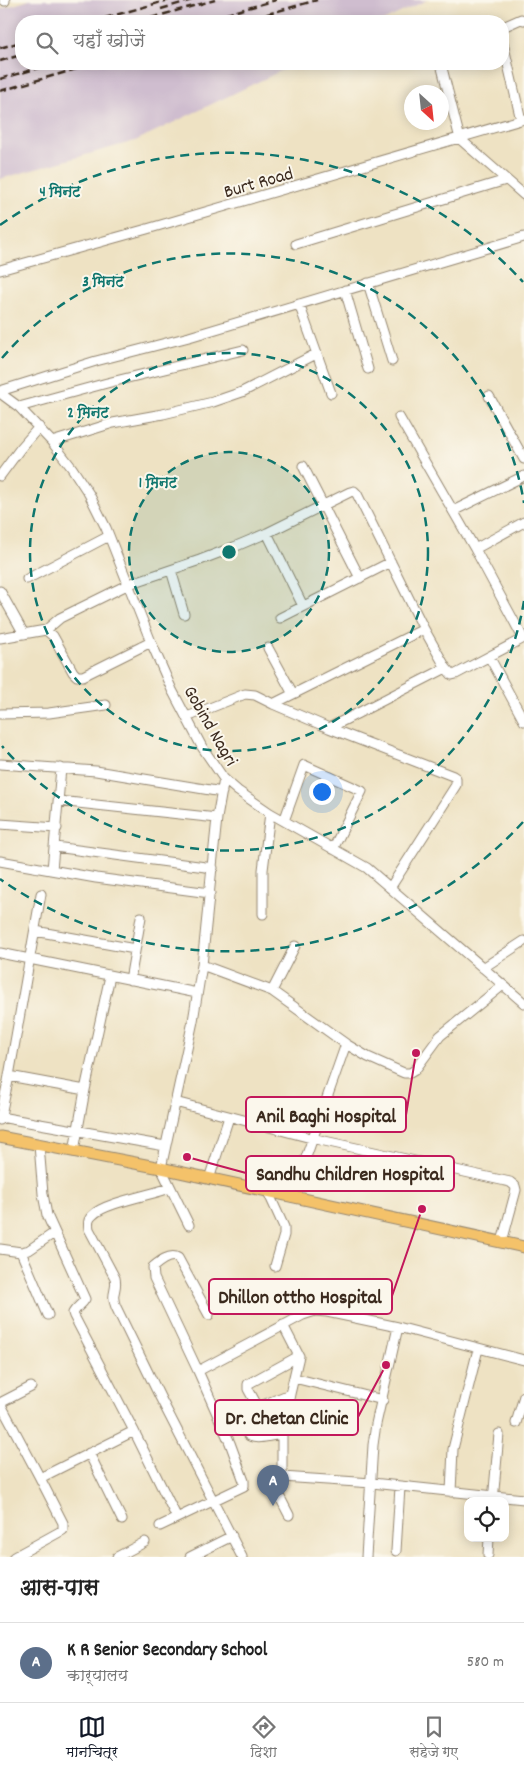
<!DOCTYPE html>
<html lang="hi">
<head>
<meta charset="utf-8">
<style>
  :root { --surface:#fff; --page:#f2f2f2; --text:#222; --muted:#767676; --line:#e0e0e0; --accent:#111827 }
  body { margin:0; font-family:Dekko,"Playpen Sans Deva",sans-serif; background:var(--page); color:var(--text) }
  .controls { position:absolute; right:15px; bottom:15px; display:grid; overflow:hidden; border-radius:10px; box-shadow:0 2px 12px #0003 }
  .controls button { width:45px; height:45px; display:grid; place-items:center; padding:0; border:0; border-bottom:1px solid var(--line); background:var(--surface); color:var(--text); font:25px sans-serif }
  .compass { position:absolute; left:404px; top:85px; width:45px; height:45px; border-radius:50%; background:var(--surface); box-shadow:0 2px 12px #0003; rotate:153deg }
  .you { position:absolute; left:321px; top:791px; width:18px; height:18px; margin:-12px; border:4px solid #fff; border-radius:50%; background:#1a73e8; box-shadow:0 0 0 8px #1a73e833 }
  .badge { display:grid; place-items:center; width:32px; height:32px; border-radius:50%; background:var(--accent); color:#fff; font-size:16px; font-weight:700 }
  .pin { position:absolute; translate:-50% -41px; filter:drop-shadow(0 1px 2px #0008) }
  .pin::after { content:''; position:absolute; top:26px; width:18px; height:15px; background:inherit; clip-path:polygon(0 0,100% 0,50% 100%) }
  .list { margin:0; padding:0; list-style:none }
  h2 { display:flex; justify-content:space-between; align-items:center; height:65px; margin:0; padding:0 20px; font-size:21px }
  h2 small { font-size:16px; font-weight:400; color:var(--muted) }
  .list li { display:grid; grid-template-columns:32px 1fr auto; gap:15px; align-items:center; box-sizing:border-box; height:80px; padding:0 20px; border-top:1px solid var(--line) }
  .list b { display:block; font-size:19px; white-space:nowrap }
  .list p { margin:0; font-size:16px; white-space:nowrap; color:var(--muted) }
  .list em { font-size:16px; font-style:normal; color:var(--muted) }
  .icon { flex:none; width:28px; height:28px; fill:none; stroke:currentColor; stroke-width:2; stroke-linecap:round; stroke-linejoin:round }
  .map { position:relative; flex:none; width:524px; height:1557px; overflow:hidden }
  .search { position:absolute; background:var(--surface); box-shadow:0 2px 12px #0003; left:15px; right:15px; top:15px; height:55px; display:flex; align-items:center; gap:12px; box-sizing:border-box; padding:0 18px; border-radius:20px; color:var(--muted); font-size:19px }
  .sheet { height:145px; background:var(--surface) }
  nav { display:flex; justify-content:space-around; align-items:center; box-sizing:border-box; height:70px; border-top:1px solid var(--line); background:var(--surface); font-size:14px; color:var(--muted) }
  nav a { display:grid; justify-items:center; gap:2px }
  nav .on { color:var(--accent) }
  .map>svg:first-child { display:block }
  .industrial { fill:#cfbdcf }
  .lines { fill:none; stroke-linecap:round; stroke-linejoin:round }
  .minor-casing { stroke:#948670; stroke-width:11 }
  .major-casing { stroke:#948670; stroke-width:13 }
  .minor { stroke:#fff; stroke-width:9 }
  .major { stroke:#f4c26a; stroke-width:11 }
  .rail { stroke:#3b2a1e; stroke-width:2.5; stroke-dasharray:8 4; stroke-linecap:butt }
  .ring { fill:none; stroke:#0f766e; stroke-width:2.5; stroke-dasharray:9 6 }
  .labels { text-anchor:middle; stroke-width:4; stroke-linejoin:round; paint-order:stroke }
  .street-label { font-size:19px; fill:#3b2a1e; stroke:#fbf7ec }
  .centre { fill:#0f766e; stroke:#fbf7ec; stroke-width:2.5 }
  .ring-label { font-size:15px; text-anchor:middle; font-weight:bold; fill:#0f766e; stroke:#fbf7ec; stroke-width:4; stroke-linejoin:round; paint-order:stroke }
  .leader { fill:none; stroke:#c2185b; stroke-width:2 }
  .callout-dot { fill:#c2185b; stroke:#fbf7ec; stroke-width:2 }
  .callout { fill:#fbf7ec; stroke:#c2185b; stroke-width:2 }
  .callout-label { font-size:20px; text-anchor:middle; font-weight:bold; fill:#3b2a1e }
</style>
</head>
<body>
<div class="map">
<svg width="524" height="1557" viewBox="0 0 524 1557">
  <rect width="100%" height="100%" fill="#fbf7ec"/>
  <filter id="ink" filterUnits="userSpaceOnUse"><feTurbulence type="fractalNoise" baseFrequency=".02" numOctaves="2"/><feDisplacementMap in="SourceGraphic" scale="10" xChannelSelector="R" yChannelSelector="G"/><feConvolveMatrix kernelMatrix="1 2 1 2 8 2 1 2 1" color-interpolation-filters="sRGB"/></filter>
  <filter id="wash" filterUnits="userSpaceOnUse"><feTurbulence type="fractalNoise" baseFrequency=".0096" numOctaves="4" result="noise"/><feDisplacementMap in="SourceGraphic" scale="20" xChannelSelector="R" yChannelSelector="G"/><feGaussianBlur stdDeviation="1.12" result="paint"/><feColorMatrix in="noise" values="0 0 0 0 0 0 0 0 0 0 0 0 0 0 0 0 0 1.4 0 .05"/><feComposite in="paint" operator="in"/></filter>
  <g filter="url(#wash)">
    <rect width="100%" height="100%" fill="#eee2c3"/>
    <path class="industrial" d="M30,0H427L383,21H21V64H295L135,141L0,179V9Z"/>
  </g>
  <g filter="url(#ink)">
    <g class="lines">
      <g class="minor-casing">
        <path id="minor" d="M4,0L5,1
          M503,27L521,19L524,20
          M503,43L521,120
          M441,64L460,139L524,195
          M296,244L506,180
          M0,270L147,229L524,119
          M368,283L392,361
          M345,290L368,369
          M299,304L331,393
          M0,391L96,361L189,337L524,237
          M0,393L19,407L52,442L72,468L89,494L106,528L151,642L172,690L202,747L224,779L238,791L270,813L367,868L524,1003
          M489,396L524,459
          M19,407L107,383L243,350
          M399,417L475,549
          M52,442L113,423L163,414L213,402L242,392L316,354
          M303,466L360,578
          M0,476L20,449L39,427
          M453,511L524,476
          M267,533L303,606
          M171,570L184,614
          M27,579L109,536
          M0,591L24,634
          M280,618L391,562
          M46,630L60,618L129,584L200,560L234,547L267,533L350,492L354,491L357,494L424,629
          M0,638L46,630L53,636L73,672L77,676H83L151,642
          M523,638L475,549L524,522
          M268,648L293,694
          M490,658L524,721
          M273,704L329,728L453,776L456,778V785L390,888
          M0,714L49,713L106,705
          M187,717L245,694L255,695L273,704L424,629L446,668L452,675L456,674L524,638
          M329,728L446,668
          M0,764L96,771L222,792
          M59,801L217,818
          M284,821L304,765L362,791L333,849
          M0,824L57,828
          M55,847L213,868
          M0,861L96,878L210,893
          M52,870L61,768
          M263,914V870L270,813
          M35,931L135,949
          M0,953L197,993
          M202,965L272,991L346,1044L368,1057L404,1073H410L415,1070L440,1036L503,985
          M483,968L524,941
          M130,980L141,917
          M272,991L295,946
          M9,1076L85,1090
          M175,1102L311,1138L510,1182L515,1186L516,1190L502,1242
          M0,1117L165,1146
          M0,1120L9,1076L41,894
          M39,1145L43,1194L47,1215L85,1299C82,1305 76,1307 73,1313L74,1316L134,1431L177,1518
          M74,1151L85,1090L110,976
          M209,1179L229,1117
          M170,1188C151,1195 104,1203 93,1215C88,1219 88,1223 89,1229L115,1278C118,1291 110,1292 116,1307L160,1397L242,1557
          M268,1192L284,1227V1235L275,1266
          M292,1197L346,1044
          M189,1225L161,1168L193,1021L202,965L217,818L224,779
          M0,1249L21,1252L29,1250L54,1233
          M21,1252L48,1315
          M209,1315L178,1258C170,1253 159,1262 153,1267L154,1278L198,1371L303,1315L315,1311L327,1312L398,1327L524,1360
          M294,1378L383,1400
          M290,1394L258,1407L248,1389V1384L299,1356
          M0,1403L40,1478L134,1431
          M0,1403L31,1387
          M258,1407L244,1414L242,1417C244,1446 260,1437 282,1434
          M516,1423L524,1396
          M89,1453L122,1520
          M282,1477V1434L290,1394L299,1356L283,1325
          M451,1492L453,1449L478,1349
          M493,1501L499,1434
          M289,1515L272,1482L274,1478L282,1477L372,1483L524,1499
          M160,1526L244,1486V1481L230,1443L198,1371
          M396,1551L400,1487
          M488,1555L489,1538
          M14,1557L63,1530V1523L40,1478
          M117,1557L145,1542
          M190,1557L232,1536
          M366,1557L373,1445L376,1424L398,1327"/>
      </g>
      <g class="major-casing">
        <path id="major" d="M0,1137L161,1168L524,1247"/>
      </g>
      <use href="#minor" class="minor"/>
      <use href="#major" class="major"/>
      <path class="rail" d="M161,9L192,0
        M94,21L169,0
        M140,21L215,0
        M202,21L276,0
        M243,21L317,0
        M0,48L21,42
        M0,61L21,55
        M0,79L53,64
        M0,91L94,64"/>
    </g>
  </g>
  <circle cx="229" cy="552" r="100" fill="#0f766e" fill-opacity=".12"/>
  <g class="ring">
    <circle cx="229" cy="552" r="100"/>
    <circle cx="229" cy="552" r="199"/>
    <path d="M524 601A299 299 0 0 1 2 746M2 358A299 299 0 0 1 524 503"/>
    <path d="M523 822A399 399 0 0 1 0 879M0 225A399 399 0 0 1 523 282"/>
  </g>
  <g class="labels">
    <g class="street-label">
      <text transform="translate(258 181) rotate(-16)" y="7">Burt Road</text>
      <text transform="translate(212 725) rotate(60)" y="7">Gobind Nagri</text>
    </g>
  </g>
  <circle cx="229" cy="552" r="8" class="centre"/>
  <g class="ring-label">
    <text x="60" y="196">4 मिनट</text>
    <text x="103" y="286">3 मिनट</text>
    <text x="88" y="417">2 मिनट</text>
    <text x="158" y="487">1 मिनट</text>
  </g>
  <path class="leader" d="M416 1053L406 1115M187 1157L246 1173M422 1209L392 1296M386 1365L358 1417"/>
  <g class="callout-dot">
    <circle cx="416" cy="1053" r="5"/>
    <circle cx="187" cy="1157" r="5"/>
    <circle cx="422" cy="1209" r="5"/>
    <circle cx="386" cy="1365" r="5"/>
  </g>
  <g class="callout">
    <rect x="246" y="1097" width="160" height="35" rx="5"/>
    <rect x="246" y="1156" width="208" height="35" rx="5"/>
    <rect x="209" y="1279" width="183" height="35" rx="5"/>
    <rect x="215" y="1400" width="143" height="35" rx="5"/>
  </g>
  <g class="callout-label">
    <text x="326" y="1122">Anil Baghi Hospital</text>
    <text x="350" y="1180">Sandhu Children Hospital</text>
    <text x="300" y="1303">Dhillon ottho Hospital</text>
    <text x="287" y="1424">Dr. Chetan Clinic</text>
  </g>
</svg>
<div class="controls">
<button><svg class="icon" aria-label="locate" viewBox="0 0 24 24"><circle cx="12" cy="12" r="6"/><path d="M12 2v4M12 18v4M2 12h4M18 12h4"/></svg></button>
</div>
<svg class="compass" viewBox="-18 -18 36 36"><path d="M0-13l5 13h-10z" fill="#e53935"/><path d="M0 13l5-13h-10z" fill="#767676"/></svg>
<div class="you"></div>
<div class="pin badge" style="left:273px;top:1506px;background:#5c6f8a">A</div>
<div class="search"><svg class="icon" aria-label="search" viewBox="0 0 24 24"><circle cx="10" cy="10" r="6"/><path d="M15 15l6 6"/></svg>यहाँ खोजें</div>
</div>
<section class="sheet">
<h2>आस-पास<small></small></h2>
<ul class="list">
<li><span class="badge" style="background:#5c6f8a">A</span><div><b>K R Senior Secondary School</b><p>कार्यालय</p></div><em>580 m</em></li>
</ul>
</section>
<nav>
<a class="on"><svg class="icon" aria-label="map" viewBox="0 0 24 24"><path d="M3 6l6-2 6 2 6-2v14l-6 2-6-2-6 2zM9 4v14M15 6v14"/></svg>मानचित्र</a>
<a><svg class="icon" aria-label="directions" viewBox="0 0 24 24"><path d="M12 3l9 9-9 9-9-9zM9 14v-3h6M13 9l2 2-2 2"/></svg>दिशा</a>
<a><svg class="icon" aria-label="saved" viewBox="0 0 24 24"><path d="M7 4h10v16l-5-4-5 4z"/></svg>सहेजे गए</a>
</nav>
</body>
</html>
